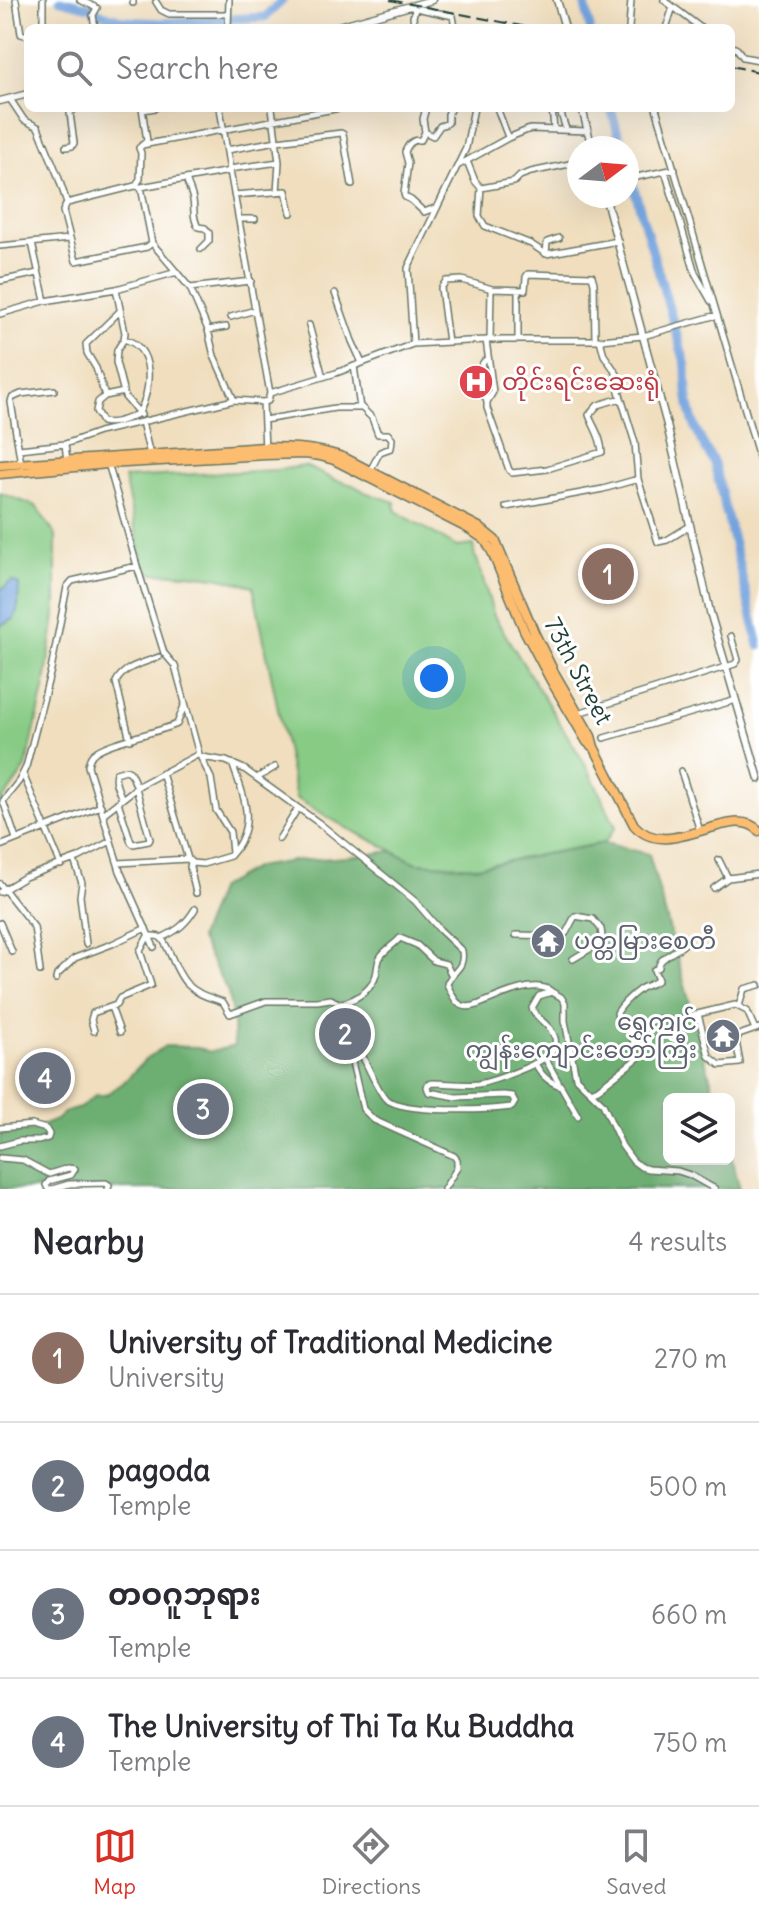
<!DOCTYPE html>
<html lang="en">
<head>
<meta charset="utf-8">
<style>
  :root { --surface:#fff; --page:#f2f2f3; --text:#2b2b33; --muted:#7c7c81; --line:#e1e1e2; --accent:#d93025 }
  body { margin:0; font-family:Delius,"Noto Sans Myanmar",sans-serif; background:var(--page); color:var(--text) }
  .controls { position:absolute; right:24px; bottom:24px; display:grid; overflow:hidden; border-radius:12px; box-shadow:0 8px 32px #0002 }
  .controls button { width:72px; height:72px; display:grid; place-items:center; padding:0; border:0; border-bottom:2px solid var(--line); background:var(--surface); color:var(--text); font:40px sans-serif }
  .compass { position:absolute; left:567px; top:136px; width:72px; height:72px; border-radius:50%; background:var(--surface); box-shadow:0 8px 32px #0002; rotate:74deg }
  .you { position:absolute; left:434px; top:678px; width:28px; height:28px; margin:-20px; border:6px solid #fff; border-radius:50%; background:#1a73e8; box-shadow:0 0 0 12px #1a73e833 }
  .badge { display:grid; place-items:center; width:52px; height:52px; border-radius:50%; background:var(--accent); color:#fff; font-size:26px; font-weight:700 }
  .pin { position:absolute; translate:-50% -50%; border:4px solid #fff; box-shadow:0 2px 8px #0006 }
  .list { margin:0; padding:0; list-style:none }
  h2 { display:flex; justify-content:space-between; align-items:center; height:104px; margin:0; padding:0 32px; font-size:34px }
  h2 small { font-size:26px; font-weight:400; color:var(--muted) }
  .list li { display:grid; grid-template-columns:52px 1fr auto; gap:24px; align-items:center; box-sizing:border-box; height:128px; padding:0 32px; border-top:2px solid var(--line) }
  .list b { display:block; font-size:30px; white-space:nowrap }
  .list p { margin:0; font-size:26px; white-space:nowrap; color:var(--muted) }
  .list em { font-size:26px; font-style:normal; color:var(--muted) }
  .icon { flex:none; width:44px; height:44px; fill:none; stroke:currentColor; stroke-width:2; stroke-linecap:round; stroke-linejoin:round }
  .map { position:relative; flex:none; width:759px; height:1189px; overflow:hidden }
  .search { position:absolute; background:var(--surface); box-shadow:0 8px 32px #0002; left:24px; right:24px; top:24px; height:88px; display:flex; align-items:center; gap:20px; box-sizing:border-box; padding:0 28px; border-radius:12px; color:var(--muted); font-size:30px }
  .sheet { height:616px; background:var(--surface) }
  nav { display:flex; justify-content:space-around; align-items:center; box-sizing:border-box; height:112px; border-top:2px solid var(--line); background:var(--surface); font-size:22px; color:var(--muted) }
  nav a { display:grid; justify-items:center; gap:4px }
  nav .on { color:var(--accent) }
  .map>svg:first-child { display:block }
  .green { fill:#87cb85; stroke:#53845c; stroke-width:2 }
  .forest { fill:#6daf72; stroke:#467653; stroke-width:2 }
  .water { fill:#73a3dd; stroke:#497088; stroke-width:2 }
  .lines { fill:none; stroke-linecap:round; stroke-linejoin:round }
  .river { stroke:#73a3dd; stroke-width:9 }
  .minor-casing { stroke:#687564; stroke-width:8 }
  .tertiary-casing { stroke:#687564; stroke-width:9 }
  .primary-casing { stroke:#687564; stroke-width:11 }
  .trunk-casing { stroke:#687564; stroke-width:11 }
  .minor { stroke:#fff; stroke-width:5 }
  .tertiary { stroke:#fff; stroke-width:6 }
  .primary { stroke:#fcbd6f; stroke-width:8 }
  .trunk { stroke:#fcbd6f; stroke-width:8 }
  .rail { stroke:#1f3d34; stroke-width:2; stroke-dasharray:12 6; stroke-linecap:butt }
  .labels { text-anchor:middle; stroke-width:6; stroke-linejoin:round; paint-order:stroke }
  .health-label { font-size:24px; fill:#be3a42; stroke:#fff; text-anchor:start }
  .street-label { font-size:24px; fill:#1f3d34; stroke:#fff }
  .worship-label { font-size:24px; fill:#5b616d; stroke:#fff; text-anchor:start }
</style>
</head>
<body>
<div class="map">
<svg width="759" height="1189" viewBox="0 0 759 1189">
  <rect width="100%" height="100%" fill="#fff"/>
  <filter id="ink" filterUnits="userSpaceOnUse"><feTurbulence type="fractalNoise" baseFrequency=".0125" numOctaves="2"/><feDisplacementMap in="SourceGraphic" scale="16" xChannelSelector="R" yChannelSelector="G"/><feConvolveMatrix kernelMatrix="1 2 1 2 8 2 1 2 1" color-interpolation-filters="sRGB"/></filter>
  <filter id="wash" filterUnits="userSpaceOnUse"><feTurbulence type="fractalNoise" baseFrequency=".006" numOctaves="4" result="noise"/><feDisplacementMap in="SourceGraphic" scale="32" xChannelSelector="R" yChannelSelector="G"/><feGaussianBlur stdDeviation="1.8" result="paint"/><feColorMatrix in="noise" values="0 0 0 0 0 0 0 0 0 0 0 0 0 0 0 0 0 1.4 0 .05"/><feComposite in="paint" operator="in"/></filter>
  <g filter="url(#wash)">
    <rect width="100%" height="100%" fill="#f0debe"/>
    <path class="green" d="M305,466L335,480L353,485L367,493L395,502L396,511L457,547L473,545L475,557L477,559L494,616L588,769L616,827L604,843L476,867L417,863L347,828L296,798L253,586L216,577L187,574L145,573L124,478L276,470Z
      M0,493L36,506L56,536V609L44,690L26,767L0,804Z"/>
    <path class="forest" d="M604,843L649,854L716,1099H669V1159H729V1148L740,1189H0V1135L29,1131L56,1120L65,1112L80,1108L96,1095H105L123,1083L145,1060L165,1046L198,1047L209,1052L234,1046L233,1020L228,992L199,938L219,888L256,867L293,861L346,857L392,851L417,863L476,867Z"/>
    <path class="water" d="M12,581L19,585L18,607L14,619L3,624L0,628V591Z"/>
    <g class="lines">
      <path class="river" d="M60,0L89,7L103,14L124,21L160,23L265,17L283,0
        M584,0L590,28
        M611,108L622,148
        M627,164L686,366C686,407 692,428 714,463L759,646"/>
    </g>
  </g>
  <g filter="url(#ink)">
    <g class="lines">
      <g class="minor-casing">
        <path id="minor" d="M16,0L21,34L28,36
          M43,0V28
          M80,0L97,8L93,15L95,28
          M664,0L701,28
          M156,2L161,10L169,14H228
          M133,3V0
          M411,7L453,16L455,28
          M228,28L229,0
          M415,28L413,17L415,9
          M629,28L631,0
          M666,28L673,7
          M731,46L737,49L743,57L759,60
          M10,99L24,120L38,127L58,176L67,203L135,186L141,187L230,171
          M220,108L230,171L270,393
          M272,108L279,162L277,192
          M426,108L423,119L425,132L421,140C412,139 408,144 405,152L408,163L404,194L405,197L411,200L424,212L435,208
          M497,108L508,137
          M559,108L566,129
          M656,108L759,457
          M552,109L554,129
          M143,110L155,108
          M425,132L433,136L440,126L448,123V114L451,108
          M142,145L340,108
          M66,147L72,146L74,143L70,113L76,108
          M227,150L277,141L341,133L343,134L352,185
          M467,161L475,181L481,188L514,182L520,176L531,172L579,162
          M459,165L508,138L530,129L588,131
          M229,169L279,162
          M665,171L695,273L711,301
          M186,179C188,186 192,193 193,200C195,211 192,217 198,227L205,228L209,233V241L201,249
          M627,179L675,169
          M135,186L140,179L141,153L139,148L147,141L142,108
          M141,187L152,243L190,288L208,330L214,356L234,400L263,402
          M481,188L479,216L485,226L531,244L546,254L618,241
          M234,195L286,191L291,213
          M67,203L63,211L76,261L147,247L152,243
          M239,219H255
          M32,243L45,301
          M0,246L69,239
          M546,254L547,242L559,238
          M0,281L38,273
          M190,288L251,281
          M116,289L125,333L124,339L117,350L116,362L125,397L141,415
          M518,290V340
          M335,293L352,341L362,363
          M120,311L86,344L87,353L96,368L105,396L98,402L96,411L102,422C115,425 128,419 139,413C151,390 156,348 124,339
          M0,314L45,301L116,289L177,272
          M231,317L255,310
          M309,325L323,377
          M208,330L226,327
          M486,340L493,392L487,402V408L509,470L512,473L547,469L602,452C601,436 594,429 589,415L598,405L621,398
          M490,340L491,289L525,290L526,277L528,274L592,276L594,283L595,340
          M600,340L604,355L617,374L616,378L619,391L635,443L638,479L658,542L667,540L690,526
          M448,342L441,288L446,281L462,280L492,289
          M413,344L408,268L466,148L474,108
          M105,396L124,392
          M487,402C481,388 473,368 488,358
          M361,407L372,418L378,434H388L392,439L391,448L380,452L370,471
          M264,420L335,408H360L354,366
          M142,422L150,455
          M65,444L67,461
          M19,449L65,444L99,432L234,400
          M265,450L263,402L268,401L270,393L336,373L413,344L486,340H600L643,336L717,315
          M108,463L137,566L164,653L175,666L199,754L211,778L216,810L230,832L232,853
          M21,464L11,402L12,398L21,394L54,390
          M506,507L603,489L638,479
          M578,713L735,664L738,660L731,636
          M604,738L736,700
          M130,740L116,682C124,666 144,663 159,657
          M202,757L226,761L244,769L319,823L415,901L440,930L462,951C465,970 452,970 447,984C453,997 457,1010 474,1006C494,999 532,978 551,991
          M681,771L700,831
          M162,773L188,859
          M23,774L61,865
          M257,778L275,767
          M122,799C119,791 113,781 116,773L126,770L130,772L137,787
          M118,802L131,842L133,844L149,841L150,839L136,788
          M103,814L140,785L199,754
          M16,839L3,801L19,781L26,767L51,670L67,587L72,581L137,566
          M279,839L298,808
          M0,846L101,806
          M74,860L82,883L80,896L86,944
          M719,860L728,878
          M191,862L190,867L196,893
          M118,863L188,859L192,863L203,864L230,856C258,825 244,797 232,763
          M0,884L34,927L40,971
          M714,888L728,878L759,874
          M0,892L25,877L78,858L111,841
          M0,923L12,952
          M516,935L557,936L566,933L575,916L593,919L601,929L602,936L598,944L573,959
          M161,938C177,931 186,924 195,909
          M685,943C678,951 668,953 661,961C655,971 664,964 654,970L658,980C652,985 646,985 640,989C632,995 622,1004 617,1013L619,1023L632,1027L662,1018L676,1023L685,1017L735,1005L747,1011L755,1029
          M154,947L120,871L88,766C89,761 89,758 93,754C105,742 157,733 177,724L184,706
          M56,979L57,975L75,958L112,944L146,928
          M739,1006L744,989L759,985
          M111,1007L120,1032
          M698,1014L709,1056L720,1065L740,1063L736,1041L739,1035L759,1028
          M94,1031L91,1020L93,1013L116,1005L120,998L151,985L140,951L148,936C152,936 158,935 161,938C168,943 175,972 187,984C198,995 209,997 223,1002L230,1014L266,1001H317L331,999C339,1004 341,1004 349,1001C360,997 373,987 376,975C378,968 377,961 381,956C385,950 395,944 400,938L417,945L434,961L446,964L452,976
          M545,1058L560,1085
          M535,1063C541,1075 548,1082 561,1086L578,1116
          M591,1092L598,1089L638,1058L631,1032L625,1027
          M0,1128L32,1125L46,1129L49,1134L48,1138L39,1141H19L0,1146
          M0,1158L23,1160L49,1174L68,1168L75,1169L71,1175L49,1181L46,1185L48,1189
          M52,1189L69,1184L106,1183L109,1185L108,1189
          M444,1189L457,1168V1160L454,1156L374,1120L363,1109L349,1049L352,1046L359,1049C365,1060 378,1092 386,1099C405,1114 487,1110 512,1107L515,1102L512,1096L503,1095L456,1097L429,1092L427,1087L428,1084L433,1083C448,1083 463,1086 478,1084C494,1081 546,1063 553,1050C555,1047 556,1041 555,1038C551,1024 536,1020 532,1008L539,996L552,992L561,997L565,1003V1021L576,1078L603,1104L622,1146L633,1161L641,1167L648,1169L678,1171L690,1175L715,1189"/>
      </g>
      <g class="tertiary-casing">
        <path id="tertiary" d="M557,0L565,28
          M331,28L432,0
          M0,101L28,94
          M582,108L592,148
          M605,196L667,425L710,612L759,779"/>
      </g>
      <g class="primary-casing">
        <path id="primary" d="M0,465L265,447C293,447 318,448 345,458L479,527L495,540L535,634L554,672L591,736L594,747L634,825C668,864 732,801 759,831
          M0,474L108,464L266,455L305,454L320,456L334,460L469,529L485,540L492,552L524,630L550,679L587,742L593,747"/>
      </g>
      <g class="trunk-casing">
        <path id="trunk" d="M367,477L370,471"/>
      </g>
      <use href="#minor" class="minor"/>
      <use href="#tertiary" class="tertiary"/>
      <use href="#primary" class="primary"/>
      <use href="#trunk" class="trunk"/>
      <path class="rail" d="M390,0L532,28
        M731,66L759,72"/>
    </g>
  </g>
  <defs>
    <g id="hospital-disc" transform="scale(1.8)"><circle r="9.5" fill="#e0444e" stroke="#fff"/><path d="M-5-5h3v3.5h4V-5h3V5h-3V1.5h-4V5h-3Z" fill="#fff"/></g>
    <g id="temple-disc" transform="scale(1.8)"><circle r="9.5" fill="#6b7280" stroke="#fff"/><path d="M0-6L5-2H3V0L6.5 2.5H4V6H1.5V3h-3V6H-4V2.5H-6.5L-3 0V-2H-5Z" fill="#fff"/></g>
  </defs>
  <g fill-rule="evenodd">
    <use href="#hospital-disc" x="476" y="382"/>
    <use href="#temple-disc" x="548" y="941"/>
    <use href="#temple-disc" x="723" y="1036"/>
  </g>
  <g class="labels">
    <g class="health-label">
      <text x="502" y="390">တိုင်းရင်းဆေးရုံ</text>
    </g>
    <g class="street-label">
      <text transform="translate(578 671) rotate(62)" y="8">73th Street</text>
    </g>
    <g class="worship-label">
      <text x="574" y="949">ပတ္တမြားစေတီ</text>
      <text x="697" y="1030" text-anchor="end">ရွှေကျင်<tspan x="697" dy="28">ကျွန်းကျောင်းတော်ကြီး</tspan></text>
    </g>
  </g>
</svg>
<div class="controls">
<button><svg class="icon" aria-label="layers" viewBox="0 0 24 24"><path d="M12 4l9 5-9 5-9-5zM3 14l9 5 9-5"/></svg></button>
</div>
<svg class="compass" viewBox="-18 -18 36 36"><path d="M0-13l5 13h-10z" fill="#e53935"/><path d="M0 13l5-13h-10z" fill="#7c7c81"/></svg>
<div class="you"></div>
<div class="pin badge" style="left:608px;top:574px;background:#8d6e63">1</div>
<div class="pin badge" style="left:345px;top:1034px;background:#6b7280">2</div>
<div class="pin badge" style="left:203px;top:1109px;background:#6b7280">3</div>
<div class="pin badge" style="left:45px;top:1078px;background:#6b7280">4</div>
<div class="search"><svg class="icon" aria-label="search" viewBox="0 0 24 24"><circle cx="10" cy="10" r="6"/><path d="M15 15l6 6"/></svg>Search here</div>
</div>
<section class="sheet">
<h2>Nearby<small>4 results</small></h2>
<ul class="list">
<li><span class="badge" style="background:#8d6e63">1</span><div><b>University of Traditional Medicine</b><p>University</p></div><em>270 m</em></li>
<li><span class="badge" style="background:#6b7280">2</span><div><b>pagoda</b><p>Temple</p></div><em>500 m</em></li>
<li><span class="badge" style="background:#6b7280">3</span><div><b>တဝဂူဘုရား</b><p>Temple</p></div><em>660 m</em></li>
<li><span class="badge" style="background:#6b7280">4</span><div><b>The University of Thi Ta Ku Buddha</b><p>Temple</p></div><em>750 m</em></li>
</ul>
</section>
<nav>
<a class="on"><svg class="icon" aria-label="map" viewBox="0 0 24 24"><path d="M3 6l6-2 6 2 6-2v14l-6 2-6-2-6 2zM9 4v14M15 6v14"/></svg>Map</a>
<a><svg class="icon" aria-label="directions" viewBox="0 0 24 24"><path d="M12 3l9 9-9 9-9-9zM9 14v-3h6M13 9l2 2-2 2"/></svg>Directions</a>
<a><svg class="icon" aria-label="saved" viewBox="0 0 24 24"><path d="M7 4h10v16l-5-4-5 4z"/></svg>Saved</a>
</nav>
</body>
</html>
